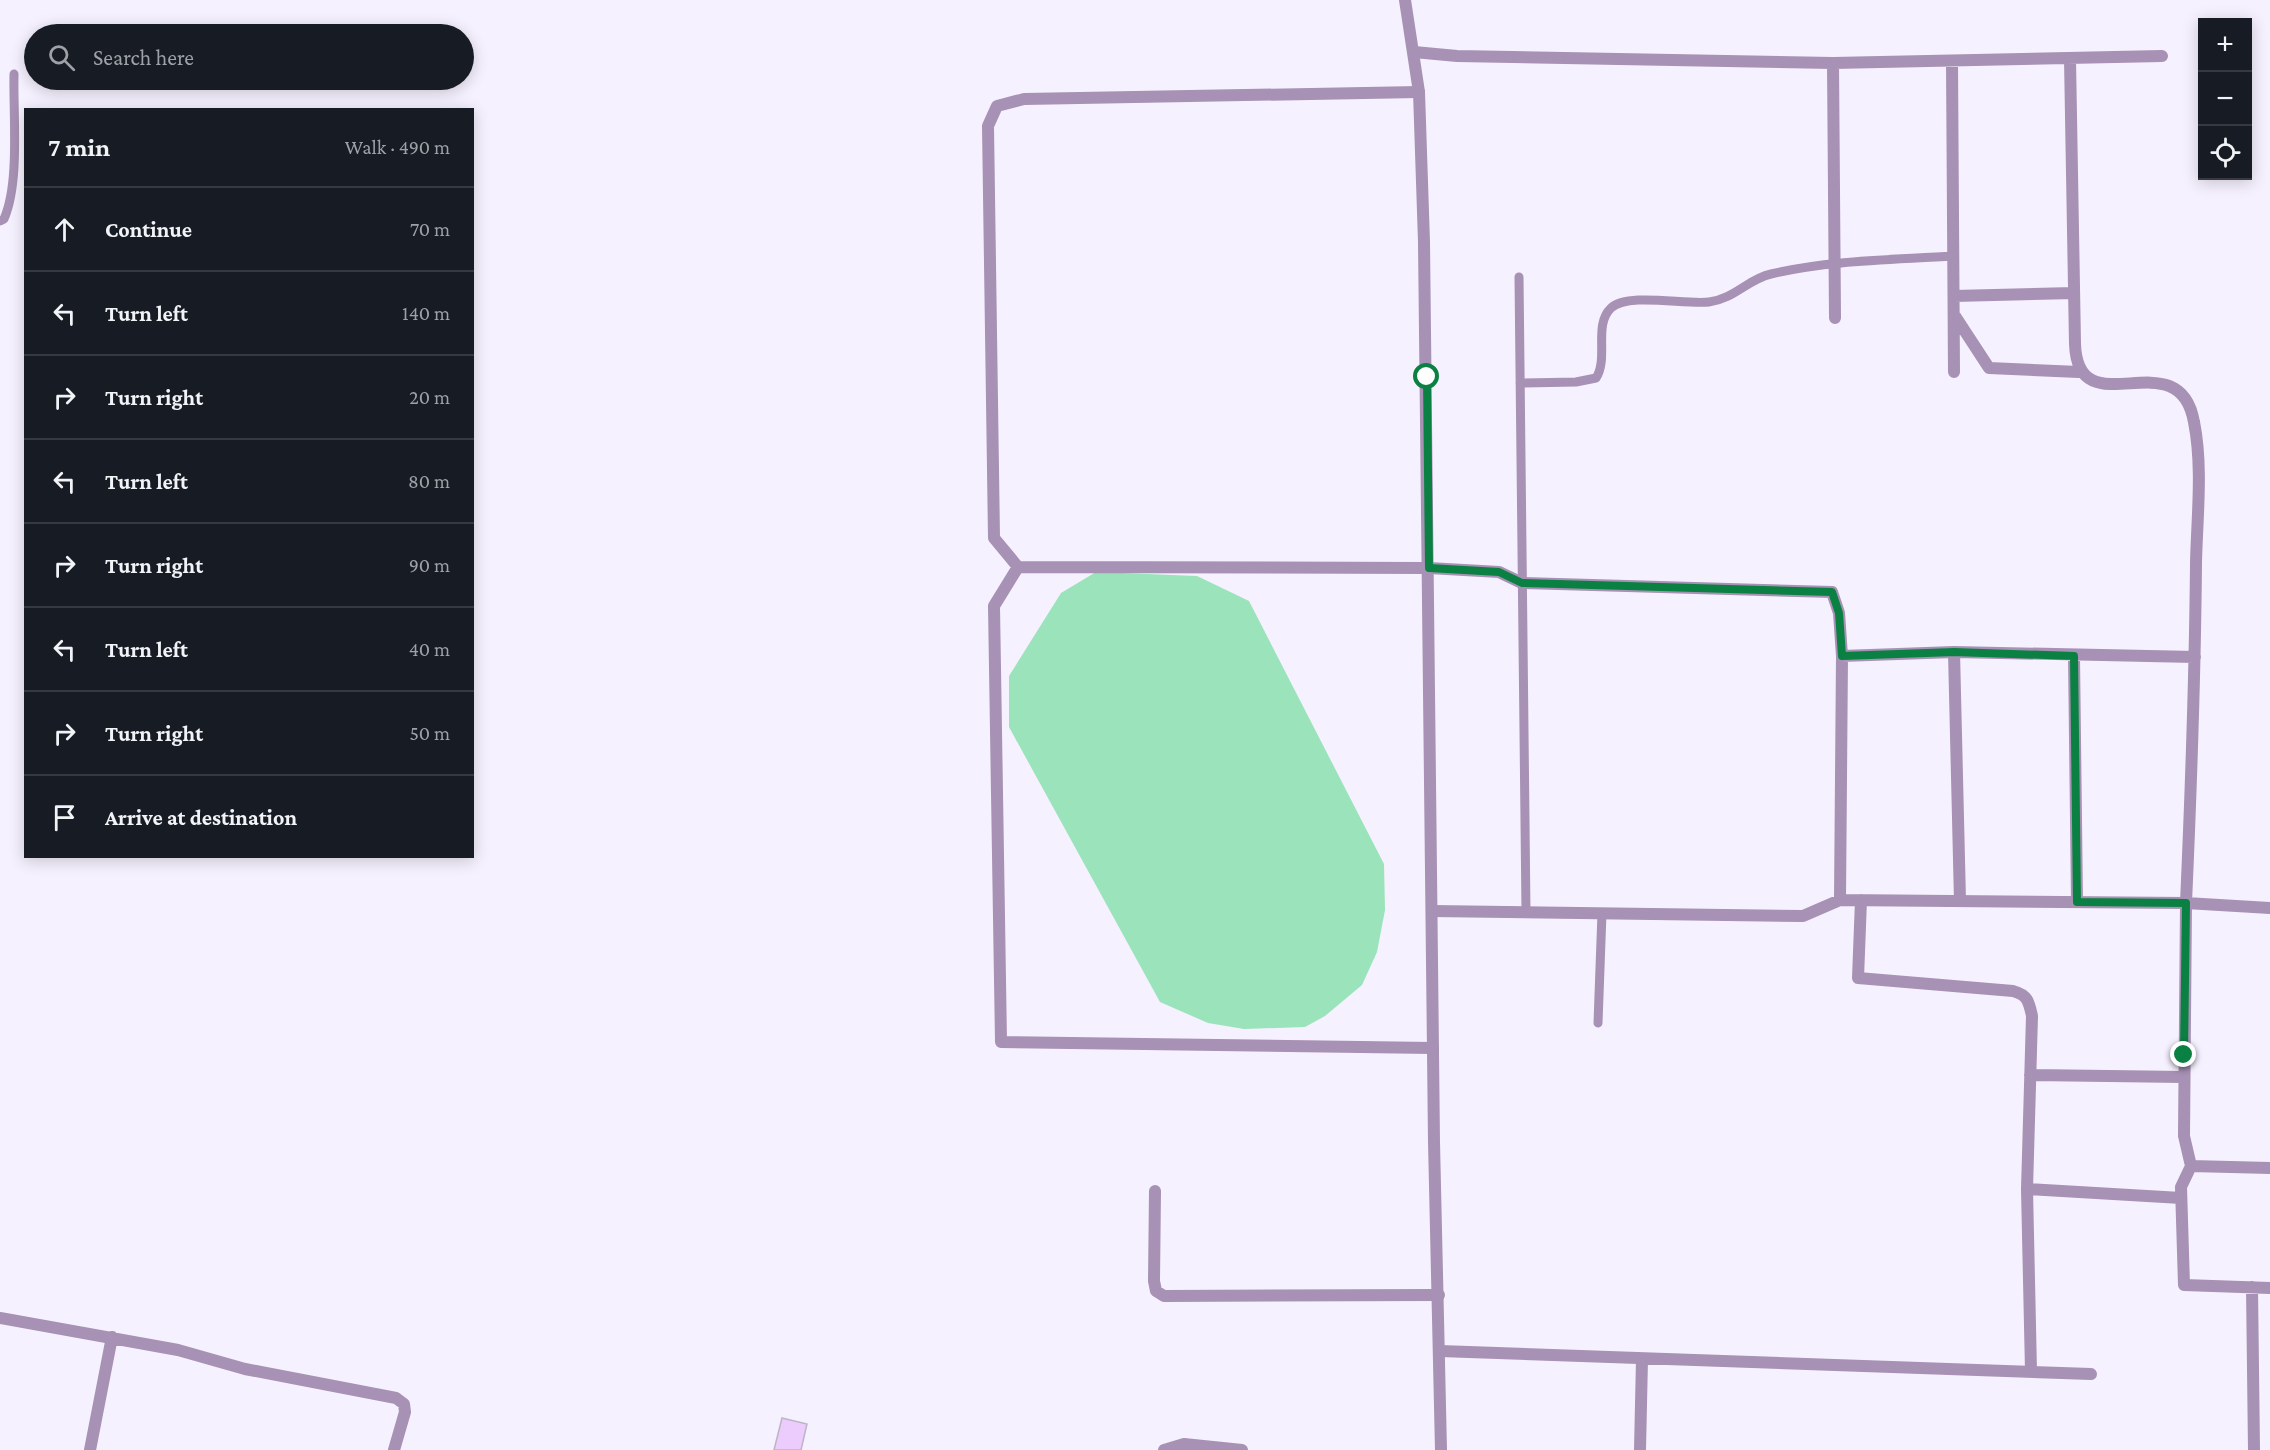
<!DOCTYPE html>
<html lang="en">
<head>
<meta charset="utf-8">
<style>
  :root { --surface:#171b24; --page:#20242c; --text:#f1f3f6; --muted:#9ea1a6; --line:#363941 }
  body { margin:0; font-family:"Crimson Pro",serif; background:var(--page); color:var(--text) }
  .controls { position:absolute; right:18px; top:18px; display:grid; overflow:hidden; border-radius:0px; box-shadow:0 3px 15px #0003 }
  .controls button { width:54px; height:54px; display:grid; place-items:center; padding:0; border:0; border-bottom:2px solid var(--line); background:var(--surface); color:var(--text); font:30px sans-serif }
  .stop { position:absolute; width:18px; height:18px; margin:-14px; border:4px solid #0b8043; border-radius:50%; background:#fff }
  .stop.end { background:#0b8043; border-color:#fff; box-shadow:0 2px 6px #0008 }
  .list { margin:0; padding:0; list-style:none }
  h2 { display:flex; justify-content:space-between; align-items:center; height:78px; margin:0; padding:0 24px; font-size:26px }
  h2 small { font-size:20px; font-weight:400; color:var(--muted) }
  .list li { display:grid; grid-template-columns:39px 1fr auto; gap:18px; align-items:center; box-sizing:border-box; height:84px; padding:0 24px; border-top:2px solid var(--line) }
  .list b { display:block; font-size:22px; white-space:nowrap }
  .list em { font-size:20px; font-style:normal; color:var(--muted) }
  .icon { flex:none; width:33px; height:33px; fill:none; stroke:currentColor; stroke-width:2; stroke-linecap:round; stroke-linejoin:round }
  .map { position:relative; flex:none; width:2270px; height:1450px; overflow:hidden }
  .search { position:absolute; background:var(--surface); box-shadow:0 3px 15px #0003; left:24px; top:24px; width:450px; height:66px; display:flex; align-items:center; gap:15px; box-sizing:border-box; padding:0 21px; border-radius:33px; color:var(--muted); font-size:22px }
  .panel { position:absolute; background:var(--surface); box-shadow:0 3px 15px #0003; left:24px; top:108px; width:450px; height:750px; border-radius:0px }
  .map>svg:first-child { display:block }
  .green { fill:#9ae3bb }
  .building { fill:#ecccfc; stroke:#bfb3c6; stroke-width:1.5 }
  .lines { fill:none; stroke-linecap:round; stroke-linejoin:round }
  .service { stroke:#a791b4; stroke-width:9 }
  .minor { stroke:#a791b4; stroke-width:12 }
  .tertiary { stroke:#a791b4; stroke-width:12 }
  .route { stroke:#0b8043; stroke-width:8 }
</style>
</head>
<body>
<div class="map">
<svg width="2270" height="1450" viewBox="0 0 2270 1450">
  <rect width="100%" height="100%" fill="#f6f1fe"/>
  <path class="green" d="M1096,572L1197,576L1249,601L1384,864L1385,910L1377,952L1362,985L1325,1016L1305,1027L1244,1029L1208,1023L1160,1002L1009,727V676L1061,593Z"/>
  <path class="building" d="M782,1418L807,1424L801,1450H774Z"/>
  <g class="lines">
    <path class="service" d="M0,221L4,219C20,183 13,115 14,74
      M1519,277L1526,912
      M1520,383L1576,382L1596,378C1609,358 1593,325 1611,308C1628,292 1685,305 1709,302C1734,299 1748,279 1771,274C1830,260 1892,260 1953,256
      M1598,1023L1602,913"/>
    <path class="minor" d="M1414,52L1457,56L1833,63L2162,56
      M1952,62L1954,372
      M1833,63L1835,318
      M1419,92L1024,99L997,106L988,126L994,538L1018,567L1429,568L1499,572L1522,583L1832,592L1839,613L1842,656L1840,900
      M1954,296L2074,293
      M1955,316L1989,368L2079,372
      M1018,567L994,606L1001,1042L1433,1048
      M1954,652L1960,901
      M1842,656L1954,652L2195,657
      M2074,656L2077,902
      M1861,900L1858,978L2013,991C2028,995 2029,1002 2032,1016L2027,1189L2031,1371
      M2270,908L2186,903L2184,1136L2191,1166L2270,1168
      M1432,911L1803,916L1840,900L2186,903C2191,790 2195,676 2196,563C2197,517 2203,467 2194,422C2179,337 2078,430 2075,344L2070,59
      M2030,1075L2184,1077
      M2191,1166L2181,1187L2184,1285L2270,1288
      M2027,1189L2181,1198
      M1155,1191L1154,1281L1156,1291L1164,1296L1439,1295
      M2252,1287L2254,1450
      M0,1318L178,1350L245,1369L396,1398L404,1404L405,1412L394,1450
      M1440,1351L2091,1374
      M90,1450L112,1337
      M1164,1450L1184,1444L1242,1450
      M1640,1450L1642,1359"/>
    <path class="tertiary" d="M1405,0L1419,92L1424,242L1434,1142L1441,1450"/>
  </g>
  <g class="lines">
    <path class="route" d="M1427,377L1429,568L1499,572L1522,583L1832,592L1839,613L1842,656L1954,652L2074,656L2077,902L2186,903L2184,1055"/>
  </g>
</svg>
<div class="controls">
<button>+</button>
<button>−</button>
<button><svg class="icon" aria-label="locate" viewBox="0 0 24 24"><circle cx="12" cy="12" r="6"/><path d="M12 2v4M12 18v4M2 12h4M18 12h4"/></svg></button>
</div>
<div class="stop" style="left:1427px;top:377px"></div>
<div class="stop end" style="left:2184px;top:1055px"></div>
<div class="search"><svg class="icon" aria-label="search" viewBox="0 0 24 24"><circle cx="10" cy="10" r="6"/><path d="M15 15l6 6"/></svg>Search here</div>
<section class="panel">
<h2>7 min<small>Walk · 490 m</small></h2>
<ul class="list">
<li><svg class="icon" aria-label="ahead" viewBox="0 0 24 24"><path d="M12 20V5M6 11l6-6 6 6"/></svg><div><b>Continue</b></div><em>70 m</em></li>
<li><svg class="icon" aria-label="left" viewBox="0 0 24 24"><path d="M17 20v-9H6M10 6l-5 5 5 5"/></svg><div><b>Turn left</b></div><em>140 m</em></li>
<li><svg class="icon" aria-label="right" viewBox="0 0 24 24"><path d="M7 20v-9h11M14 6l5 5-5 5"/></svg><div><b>Turn right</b></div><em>20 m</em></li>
<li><svg class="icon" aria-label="left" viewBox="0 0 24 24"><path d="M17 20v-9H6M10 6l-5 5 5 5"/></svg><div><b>Turn left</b></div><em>80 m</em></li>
<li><svg class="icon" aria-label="right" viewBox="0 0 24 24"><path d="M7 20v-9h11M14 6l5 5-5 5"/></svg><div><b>Turn right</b></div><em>90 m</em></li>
<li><svg class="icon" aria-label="left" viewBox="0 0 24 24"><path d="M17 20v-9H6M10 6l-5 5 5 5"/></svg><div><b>Turn left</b></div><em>40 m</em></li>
<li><svg class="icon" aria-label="right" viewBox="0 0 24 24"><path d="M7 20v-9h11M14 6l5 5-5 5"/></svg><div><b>Turn right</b></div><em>50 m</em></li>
<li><svg class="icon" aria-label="arrive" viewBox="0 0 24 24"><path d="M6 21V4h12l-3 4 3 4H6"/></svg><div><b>Arrive at destination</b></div></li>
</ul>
</section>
</div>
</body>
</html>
